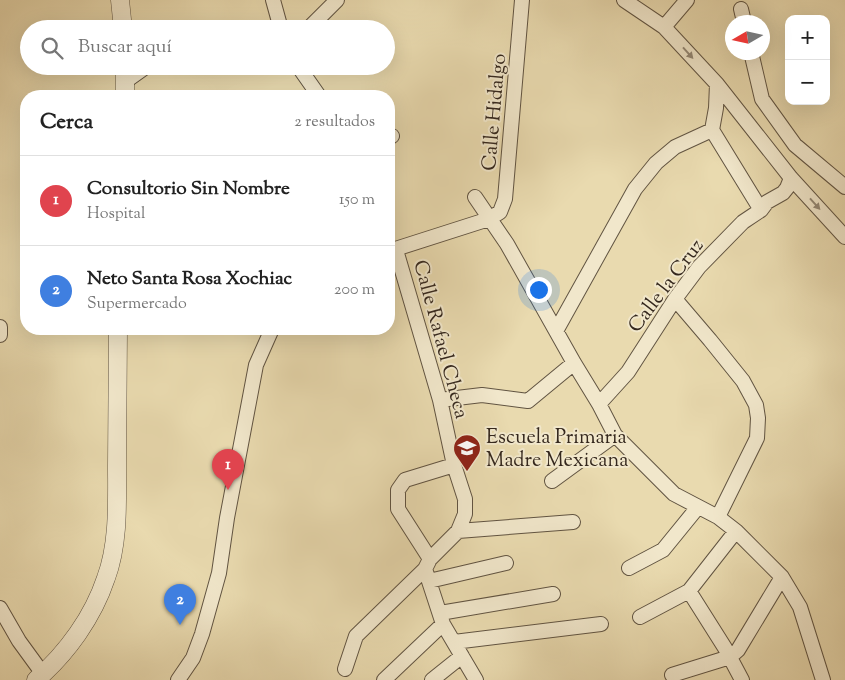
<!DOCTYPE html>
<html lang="es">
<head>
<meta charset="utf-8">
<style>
  :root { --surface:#fff; --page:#f6f6f6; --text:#222; --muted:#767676; --line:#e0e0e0; --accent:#8f2418 }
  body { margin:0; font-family:"Sorts Mill Goudy",serif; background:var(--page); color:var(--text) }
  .controls { position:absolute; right:15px; top:15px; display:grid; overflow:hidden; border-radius:10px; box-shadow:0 5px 20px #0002 }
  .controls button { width:45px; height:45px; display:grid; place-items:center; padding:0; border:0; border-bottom:1px solid var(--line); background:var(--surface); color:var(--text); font:25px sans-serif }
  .compass { position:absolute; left:725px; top:15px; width:45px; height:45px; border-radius:50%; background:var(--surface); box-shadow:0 5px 20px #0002; rotate:261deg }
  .you { position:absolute; left:538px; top:289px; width:18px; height:18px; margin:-12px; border:4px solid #fff; border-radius:50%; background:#1a73e8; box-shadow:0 0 0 8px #1a73e833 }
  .badge { display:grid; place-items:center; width:32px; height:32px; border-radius:50%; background:var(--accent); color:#fff; font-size:16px; font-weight:700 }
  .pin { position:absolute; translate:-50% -41px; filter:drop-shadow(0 1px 2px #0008) }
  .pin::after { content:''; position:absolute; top:26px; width:18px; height:15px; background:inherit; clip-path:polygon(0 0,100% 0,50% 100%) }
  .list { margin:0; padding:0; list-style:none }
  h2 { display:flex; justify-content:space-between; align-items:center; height:65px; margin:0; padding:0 20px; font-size:21px }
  h2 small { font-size:16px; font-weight:400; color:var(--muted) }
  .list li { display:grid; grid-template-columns:32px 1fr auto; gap:15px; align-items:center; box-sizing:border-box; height:90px; padding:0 20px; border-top:1px solid var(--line) }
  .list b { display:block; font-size:19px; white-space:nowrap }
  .list p { margin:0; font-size:16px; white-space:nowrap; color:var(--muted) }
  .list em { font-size:16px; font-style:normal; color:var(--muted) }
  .icon { flex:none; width:28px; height:28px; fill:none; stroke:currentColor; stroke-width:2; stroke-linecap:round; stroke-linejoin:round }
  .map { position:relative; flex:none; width:845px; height:680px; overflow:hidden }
  .search { position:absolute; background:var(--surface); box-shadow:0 5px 20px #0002; left:20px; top:20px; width:375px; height:55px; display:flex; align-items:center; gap:12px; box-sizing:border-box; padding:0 18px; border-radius:28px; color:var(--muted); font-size:19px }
  .panel { position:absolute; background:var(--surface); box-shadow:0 5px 20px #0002; left:20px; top:90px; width:375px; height:245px; border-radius:20px }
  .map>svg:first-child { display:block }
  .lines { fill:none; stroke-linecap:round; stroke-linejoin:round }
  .minor-casing { stroke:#615442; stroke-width:16 }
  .tertiary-casing { stroke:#615442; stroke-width:19 }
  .minor { stroke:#f1e7cb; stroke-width:14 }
  .tertiary { stroke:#f1e7cb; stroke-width:18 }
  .oneway { fill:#928774 }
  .labels { text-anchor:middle; stroke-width:4; stroke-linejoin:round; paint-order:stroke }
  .street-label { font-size:20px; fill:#34271d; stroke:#f1e7cb }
  .poi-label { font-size:20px; fill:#34271d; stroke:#f1e7cb; text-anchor:start }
</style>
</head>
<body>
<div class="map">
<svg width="845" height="680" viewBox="0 0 845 680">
  <rect width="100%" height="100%" fill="#e9daaf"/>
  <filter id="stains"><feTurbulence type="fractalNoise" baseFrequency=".004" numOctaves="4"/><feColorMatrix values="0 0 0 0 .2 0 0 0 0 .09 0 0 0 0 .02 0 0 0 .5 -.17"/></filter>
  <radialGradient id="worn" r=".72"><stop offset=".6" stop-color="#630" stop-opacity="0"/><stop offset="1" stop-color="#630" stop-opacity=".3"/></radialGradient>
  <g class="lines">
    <g class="minor-casing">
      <path id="minor" d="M273,0L281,29
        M624,0L664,27L717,84L791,178L845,237
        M741,9L744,22
        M664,27L687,0
        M308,29L337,0
        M751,52L762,99L795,145L845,187
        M298,66L319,96
        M126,81L147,66
        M717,84L716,108L712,130L761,210
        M389,135L392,136
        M475,197L507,244L574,363L599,404L615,435L674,494L718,517L736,531L782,577L800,607L823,680
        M396,250L440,400L454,465L465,499V514L458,531L430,559L425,569L443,624L476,680
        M389,251L489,219L500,212L505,199L522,0
        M675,299L710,340L743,381L756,405L758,418L757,438L718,517
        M0,327V335
        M556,331L635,189L656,163L675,147L712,130
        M440,400L482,395L528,401L574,363
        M599,404L628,372L675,299L699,267L743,222L761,210L767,202L783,193L787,188L791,178
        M552,481L615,435
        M458,531L573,522
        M430,559L398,509V490L405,480L454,465
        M629,568L663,550L698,507
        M429,581L506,563
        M689,591L725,648L742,680
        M0,608L19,641L43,674
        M440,613L553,594
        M640,617L689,591L736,531
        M454,642L601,624
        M345,669L356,636L425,569
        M672,675L730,657L738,650L782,577
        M178,680L193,658L202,634L219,573L227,518L256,365L272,329
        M384,680L443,624
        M432,680L462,656"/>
    </g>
    <g class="tertiary-casing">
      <path id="tertiary" d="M120,0L123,29
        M125,66V96
        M36,680C67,653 93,617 106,578C119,543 117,502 117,465C117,420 118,374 118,329"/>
    </g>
    <use href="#minor" class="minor"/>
    <use href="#tertiary" class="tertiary"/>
  </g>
  <defs><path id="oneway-solid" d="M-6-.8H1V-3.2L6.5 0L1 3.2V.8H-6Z" transform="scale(1.25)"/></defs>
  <g class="oneway">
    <use href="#oneway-solid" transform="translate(688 53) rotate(48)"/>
    <use href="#oneway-solid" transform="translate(815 204) rotate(48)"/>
  </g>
  <defs>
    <g id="school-pin" transform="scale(1.4375)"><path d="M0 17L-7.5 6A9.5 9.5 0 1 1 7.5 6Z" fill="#8f2418" stroke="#f1e7cb"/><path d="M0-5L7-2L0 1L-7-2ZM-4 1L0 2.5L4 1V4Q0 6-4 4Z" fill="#fff"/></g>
  </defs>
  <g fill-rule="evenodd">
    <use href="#school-pin" x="467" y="448"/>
  </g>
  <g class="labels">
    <g class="street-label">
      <text transform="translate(493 112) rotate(-85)" y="7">Calle Hidalgo</text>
      <text transform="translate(665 285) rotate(-53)" y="7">Calle la Cruz</text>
      <text transform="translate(442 339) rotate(75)" y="7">Calle Rafael Checa</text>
    </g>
    <g class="poi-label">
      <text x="486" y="443">Escuela Primaria<tspan x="486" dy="23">Madre Mexicana</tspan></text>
    </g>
  </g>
  <rect width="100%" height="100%" filter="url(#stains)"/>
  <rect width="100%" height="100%" fill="url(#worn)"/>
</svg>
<div class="controls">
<button>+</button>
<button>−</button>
</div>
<svg class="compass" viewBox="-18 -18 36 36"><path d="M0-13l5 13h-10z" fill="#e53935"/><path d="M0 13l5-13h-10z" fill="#767676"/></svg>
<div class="you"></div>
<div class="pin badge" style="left:228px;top:490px;background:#e0444e">1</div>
<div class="pin badge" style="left:180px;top:625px;background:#3f7fe0">2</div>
<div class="search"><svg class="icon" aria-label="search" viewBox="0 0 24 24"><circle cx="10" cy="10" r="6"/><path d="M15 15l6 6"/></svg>Buscar aquí</div>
<section class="panel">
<h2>Cerca<small>2 resultados</small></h2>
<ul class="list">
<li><span class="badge" style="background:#e0444e">1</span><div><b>Consultorio Sin Nombre</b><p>Hospital</p></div><em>150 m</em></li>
<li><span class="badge" style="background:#3f7fe0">2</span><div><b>Neto Santa Rosa Xochiac</b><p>Supermercado</p></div><em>200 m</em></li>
</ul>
</section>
</div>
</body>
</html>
